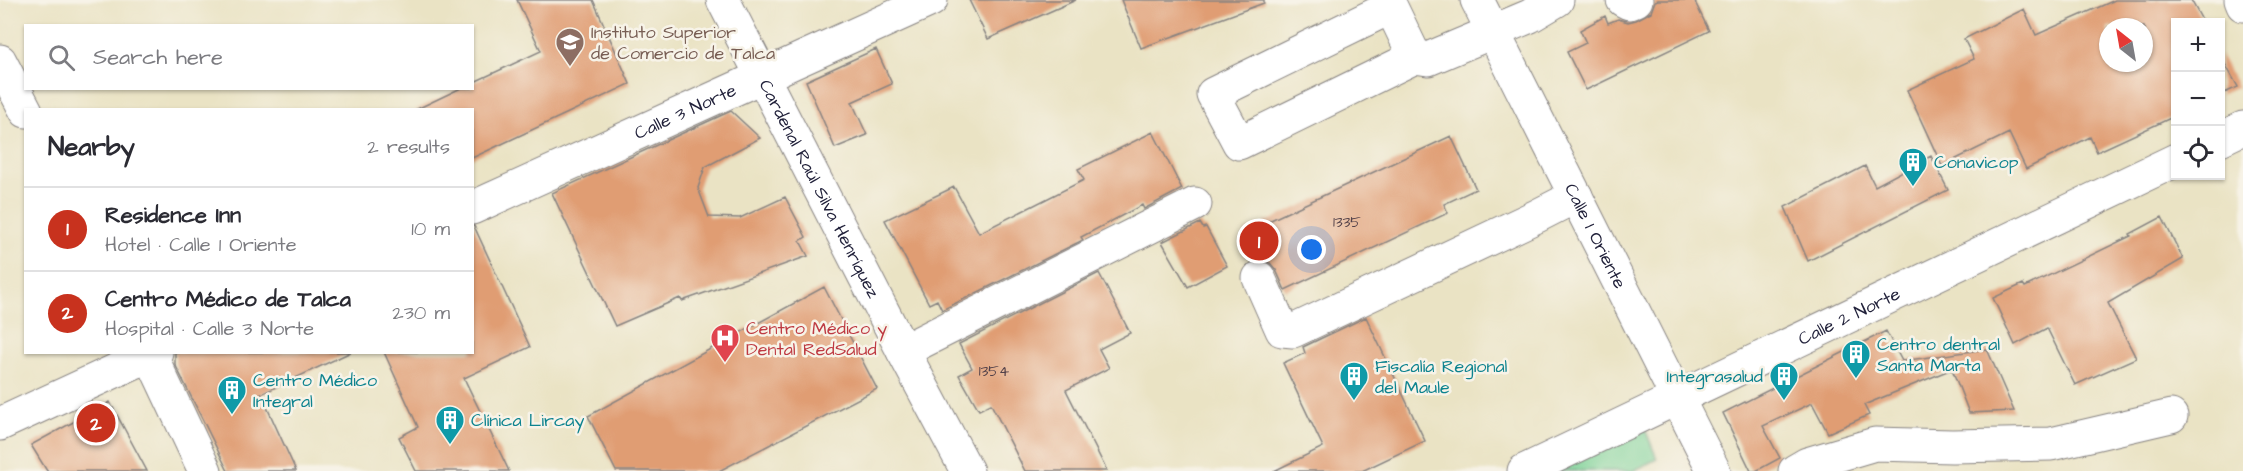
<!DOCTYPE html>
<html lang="en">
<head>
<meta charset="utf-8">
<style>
  :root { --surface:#fff; --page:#f7f7f7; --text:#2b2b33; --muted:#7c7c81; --line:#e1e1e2; --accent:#c8321e }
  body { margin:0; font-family:"Architects Daughter",sans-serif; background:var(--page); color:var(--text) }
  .controls { position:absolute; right:18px; top:18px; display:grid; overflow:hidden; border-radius:0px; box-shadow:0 2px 4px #0004 }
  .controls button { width:54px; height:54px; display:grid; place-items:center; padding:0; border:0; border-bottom:2px solid var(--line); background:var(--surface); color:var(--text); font:30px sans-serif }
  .compass { position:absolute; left:2099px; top:18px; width:54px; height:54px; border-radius:50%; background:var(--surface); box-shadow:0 2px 4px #0004; rotate:329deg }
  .you { position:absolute; left:1312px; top:250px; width:21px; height:21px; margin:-15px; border:4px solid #fff; border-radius:50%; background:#1a73e8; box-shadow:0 0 0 9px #1a73e833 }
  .badge { display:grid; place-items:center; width:39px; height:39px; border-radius:50%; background:var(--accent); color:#fff; font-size:20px; font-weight:700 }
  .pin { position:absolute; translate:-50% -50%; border:3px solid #fff; box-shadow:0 2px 6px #0006 }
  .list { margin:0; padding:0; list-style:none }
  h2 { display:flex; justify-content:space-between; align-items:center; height:78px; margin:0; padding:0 24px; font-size:26px }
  h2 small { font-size:20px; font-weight:400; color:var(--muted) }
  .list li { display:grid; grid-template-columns:39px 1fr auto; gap:18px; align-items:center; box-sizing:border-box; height:84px; padding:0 24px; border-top:2px solid var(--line) }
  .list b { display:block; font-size:22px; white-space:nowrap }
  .list p { margin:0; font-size:20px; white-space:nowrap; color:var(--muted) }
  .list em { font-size:20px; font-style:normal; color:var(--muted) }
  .icon { flex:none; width:33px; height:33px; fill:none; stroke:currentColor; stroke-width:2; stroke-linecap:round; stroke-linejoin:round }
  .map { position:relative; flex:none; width:2243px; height:471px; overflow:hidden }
  .search { position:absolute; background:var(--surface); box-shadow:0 2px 4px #0004; left:24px; top:24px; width:450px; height:66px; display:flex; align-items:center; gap:15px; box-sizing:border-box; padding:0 21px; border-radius:0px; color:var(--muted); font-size:22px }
  .panel { position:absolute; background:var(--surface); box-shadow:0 2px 4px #0004; left:24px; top:108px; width:450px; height:246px; border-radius:0px }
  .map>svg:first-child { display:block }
  .green { fill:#7bd297; stroke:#4e7a69; stroke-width:1.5 }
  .building { fill:#e09d73; fill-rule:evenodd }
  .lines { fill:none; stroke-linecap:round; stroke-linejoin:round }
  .minor-casing { stroke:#868280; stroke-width:35 }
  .major-casing { stroke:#868280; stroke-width:35 }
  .minor { stroke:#fff; stroke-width:33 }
  .major { stroke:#fff; stroke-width:33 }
  .labels { text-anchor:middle; stroke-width:5; stroke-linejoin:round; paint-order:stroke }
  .number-label { font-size:15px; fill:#524149 }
  .education-label { font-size:18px; fill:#785e54; stroke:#f7f3e8; text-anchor:start }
  .street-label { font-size:18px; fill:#22223b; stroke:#f7f3e8 }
  .culture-label { font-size:18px; fill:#0d838f; stroke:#f7f3e8; text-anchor:start }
  .health-label { font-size:18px; fill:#be3a42; stroke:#f7f3e8; text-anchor:start }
</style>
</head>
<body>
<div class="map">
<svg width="2243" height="471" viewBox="0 0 2243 471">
  <rect width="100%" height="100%" fill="#f7f3e8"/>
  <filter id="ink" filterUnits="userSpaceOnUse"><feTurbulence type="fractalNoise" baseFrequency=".0167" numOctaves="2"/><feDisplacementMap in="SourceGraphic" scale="12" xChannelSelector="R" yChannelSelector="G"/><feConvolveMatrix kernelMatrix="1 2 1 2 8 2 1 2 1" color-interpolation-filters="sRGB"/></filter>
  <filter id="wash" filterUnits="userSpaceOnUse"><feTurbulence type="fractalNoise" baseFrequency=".008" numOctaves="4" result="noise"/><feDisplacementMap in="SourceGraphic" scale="24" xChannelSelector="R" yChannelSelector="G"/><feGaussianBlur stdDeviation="1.35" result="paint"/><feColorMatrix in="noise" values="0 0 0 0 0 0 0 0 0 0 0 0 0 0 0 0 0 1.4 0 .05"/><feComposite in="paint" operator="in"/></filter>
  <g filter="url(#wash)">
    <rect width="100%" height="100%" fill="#eae3c4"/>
    <path class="green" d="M1645,429L1657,459L1633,471H1556Z"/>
    <g id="blocks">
      <path class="building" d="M517,0H593L630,84L472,158V110H415L461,88H472V83L541,51Z
        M969,0H1076L988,39Z
        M1121,0H1264V3L1141,48Z
        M1658,0H1694L1709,31L1586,90L1567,52L1586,43L1580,30L1605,16L1608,23L1618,19L1628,22L1636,20L1651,12L1655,1Z
        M2115,0H2191L2203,22H2175V116L2097,152L2090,137L2026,169L2009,133L1942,166L1907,90L1974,59L1964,39L2024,9L2036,35ZM2108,27H2144V63H2108Z
        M876,49L892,84L852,102L867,135L835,148L806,81Z
        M2220,55L2238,87L2220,95Z
        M731,111L760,138L705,167L698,188L709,217L740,218L785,197L806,237L800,241L808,256L682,301L680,298L615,326L552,193Z
        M1153,132L1182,189L1144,209L1142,205L1081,237L1083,240L942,310L937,300L929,304L885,220L954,187L979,233L1084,180L1078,169Z
        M1451,136L1476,189L1444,204L1448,213L1285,290L1276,270L1270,263L1258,260L1245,232Z
        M1931,156L1948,190L1808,261L1785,207L1865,166L1875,186Z
        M2162,217L2183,259L2108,303L2136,358L2075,385L2047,328L2015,345L1993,298L2023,284L2025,287L2131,236L2130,234Z
        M1200,223L1203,228L1206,227L1227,266L1188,287L1162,242Z
        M472,226H474L530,347L464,378L509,471H416L399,437L418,427L384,352H472Z
        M1099,273L1130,333L1099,349L1109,368L1066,390L1107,471H1025L991,404L979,410L959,375L972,368L959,344Z
        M824,287L877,389L719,471H616L588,416Z
        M1366,317L1425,441L1362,471H1274L1323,447L1283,363L1305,353L1303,347Z
        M1886,331L1902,361L1987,349L2014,411L1969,413L1952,369L1864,405L1869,415L1828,433L1812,403L1763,426L1780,458L1756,471H1751L1723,413Z
        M175,352H351L261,394L296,471H228L175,364Z
        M110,402L147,471H47L31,445Z"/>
    </g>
  </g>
  <g filter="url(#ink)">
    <use href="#blocks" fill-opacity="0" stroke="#868280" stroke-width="1.5"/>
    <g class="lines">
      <g class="minor-casing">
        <g id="minor">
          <path id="s1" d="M723,0L903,351L967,471"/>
          <path d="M1623,0L1629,3L1636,0"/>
          <path d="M2241,0L2243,5"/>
          <path d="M1415,57L1391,7L1213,94L1239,143L1415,57L1428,59L1530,16L1557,0"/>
          <path d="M0,61L26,111"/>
          <path id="s2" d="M472,208L931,0"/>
          <path d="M1259,278L1282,330L1293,331L1537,216L1576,196"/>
          <path d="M903,351L1195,204"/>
          <path d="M149,352L205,471"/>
          <path d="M0,424L156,352"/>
          <path d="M1795,471L1807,464L1875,444L1952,446L2051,444L2171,416"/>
        </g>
      </g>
      <g class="major-casing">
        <g id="major">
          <path id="s3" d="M1477,0L1714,471"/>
          <path d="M2220,139L2243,128"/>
          <path id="s4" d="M1524,471L2176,160"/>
        </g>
      </g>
      <use href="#minor" class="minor"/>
      <use href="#major" class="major"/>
    </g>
  </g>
  <defs>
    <g id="university-pin" transform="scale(1.5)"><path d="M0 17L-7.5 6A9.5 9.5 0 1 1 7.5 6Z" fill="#8d6e63" stroke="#f7f3e8"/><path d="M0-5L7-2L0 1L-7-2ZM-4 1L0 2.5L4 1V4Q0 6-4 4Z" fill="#fff"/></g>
    <g id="building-pin" transform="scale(1.5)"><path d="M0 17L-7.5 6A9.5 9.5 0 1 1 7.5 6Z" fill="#0f9aa8" stroke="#f7f3e8"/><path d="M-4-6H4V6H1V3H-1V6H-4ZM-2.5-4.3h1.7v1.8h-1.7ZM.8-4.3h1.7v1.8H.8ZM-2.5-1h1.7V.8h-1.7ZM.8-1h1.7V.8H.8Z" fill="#fff"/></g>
    <g id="hospital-pin" transform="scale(1.5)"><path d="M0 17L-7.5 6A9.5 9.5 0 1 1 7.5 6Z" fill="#e0444e" stroke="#f7f3e8"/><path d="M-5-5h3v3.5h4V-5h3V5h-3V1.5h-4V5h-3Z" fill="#fff"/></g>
  </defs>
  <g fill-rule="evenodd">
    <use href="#university-pin" x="570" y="42"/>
    <use href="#building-pin" x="1913" y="162"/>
    <use href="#hospital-pin" x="725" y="338"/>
    <use href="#building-pin" x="1856" y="354"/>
    <use href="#building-pin" x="1354" y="376"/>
    <use href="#building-pin" x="1784" y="376"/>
    <use href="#building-pin" x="232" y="390"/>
    <use href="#building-pin" x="450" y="420"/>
  </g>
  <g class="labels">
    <g class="number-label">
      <text x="1347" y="227">1335</text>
      <text x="994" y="376">1354</text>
    </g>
    <g class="education-label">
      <text x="591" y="38">Instituto Superior<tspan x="591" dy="21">de Comercio de Talca</tspan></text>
    </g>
    <g class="street-label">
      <text dy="6" stroke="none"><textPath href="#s2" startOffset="234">Calle 3 Norte</textPath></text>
      <text dy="6" stroke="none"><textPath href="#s1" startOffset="212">Cardenal Raúl Silva Henríquez</textPath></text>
      <text dy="6" stroke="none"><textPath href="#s3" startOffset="264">Calle 1 Oriente</textPath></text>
      <text dy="6" stroke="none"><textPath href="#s4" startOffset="360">Calle 2 Norte</textPath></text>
    </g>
    <g class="culture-label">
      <text x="1934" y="168">Conavicop</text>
      <text x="1877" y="350">Centro dentral<tspan x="1877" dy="21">Santa Marta</tspan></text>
      <text x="1375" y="372">Fiscalía Regional<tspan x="1375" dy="21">del Maule</tspan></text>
      <text x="1763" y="382" text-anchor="end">Integrasalud</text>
      <text x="253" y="386">Centro Médico<tspan x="253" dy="21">Integral</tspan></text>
      <text x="471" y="426">Clínica Lircay</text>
    </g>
    <g class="health-label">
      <text x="746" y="334">Centro Médico y<tspan x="746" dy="21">Dental RedSalud</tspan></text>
    </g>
  </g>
</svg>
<div class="controls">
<button>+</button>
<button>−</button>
<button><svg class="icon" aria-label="locate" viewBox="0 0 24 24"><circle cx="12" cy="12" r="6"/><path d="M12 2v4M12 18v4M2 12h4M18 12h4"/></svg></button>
</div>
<svg class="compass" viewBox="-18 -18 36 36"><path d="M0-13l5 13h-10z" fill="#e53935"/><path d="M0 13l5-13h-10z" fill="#7c7c81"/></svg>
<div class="you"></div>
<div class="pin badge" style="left:1259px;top:241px">1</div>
<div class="pin badge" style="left:96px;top:423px">2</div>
<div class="search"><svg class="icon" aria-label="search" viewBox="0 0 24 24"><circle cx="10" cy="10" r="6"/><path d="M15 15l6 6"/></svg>Search here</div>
<section class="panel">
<h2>Nearby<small>2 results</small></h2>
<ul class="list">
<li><span class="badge">1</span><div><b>Residence Inn</b><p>Hotel · Calle 1 Oriente</p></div><em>10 m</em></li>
<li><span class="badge">2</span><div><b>Centro Médico de Talca</b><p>Hospital · Calle 3 Norte</p></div><em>230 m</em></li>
</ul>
</section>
</div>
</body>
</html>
